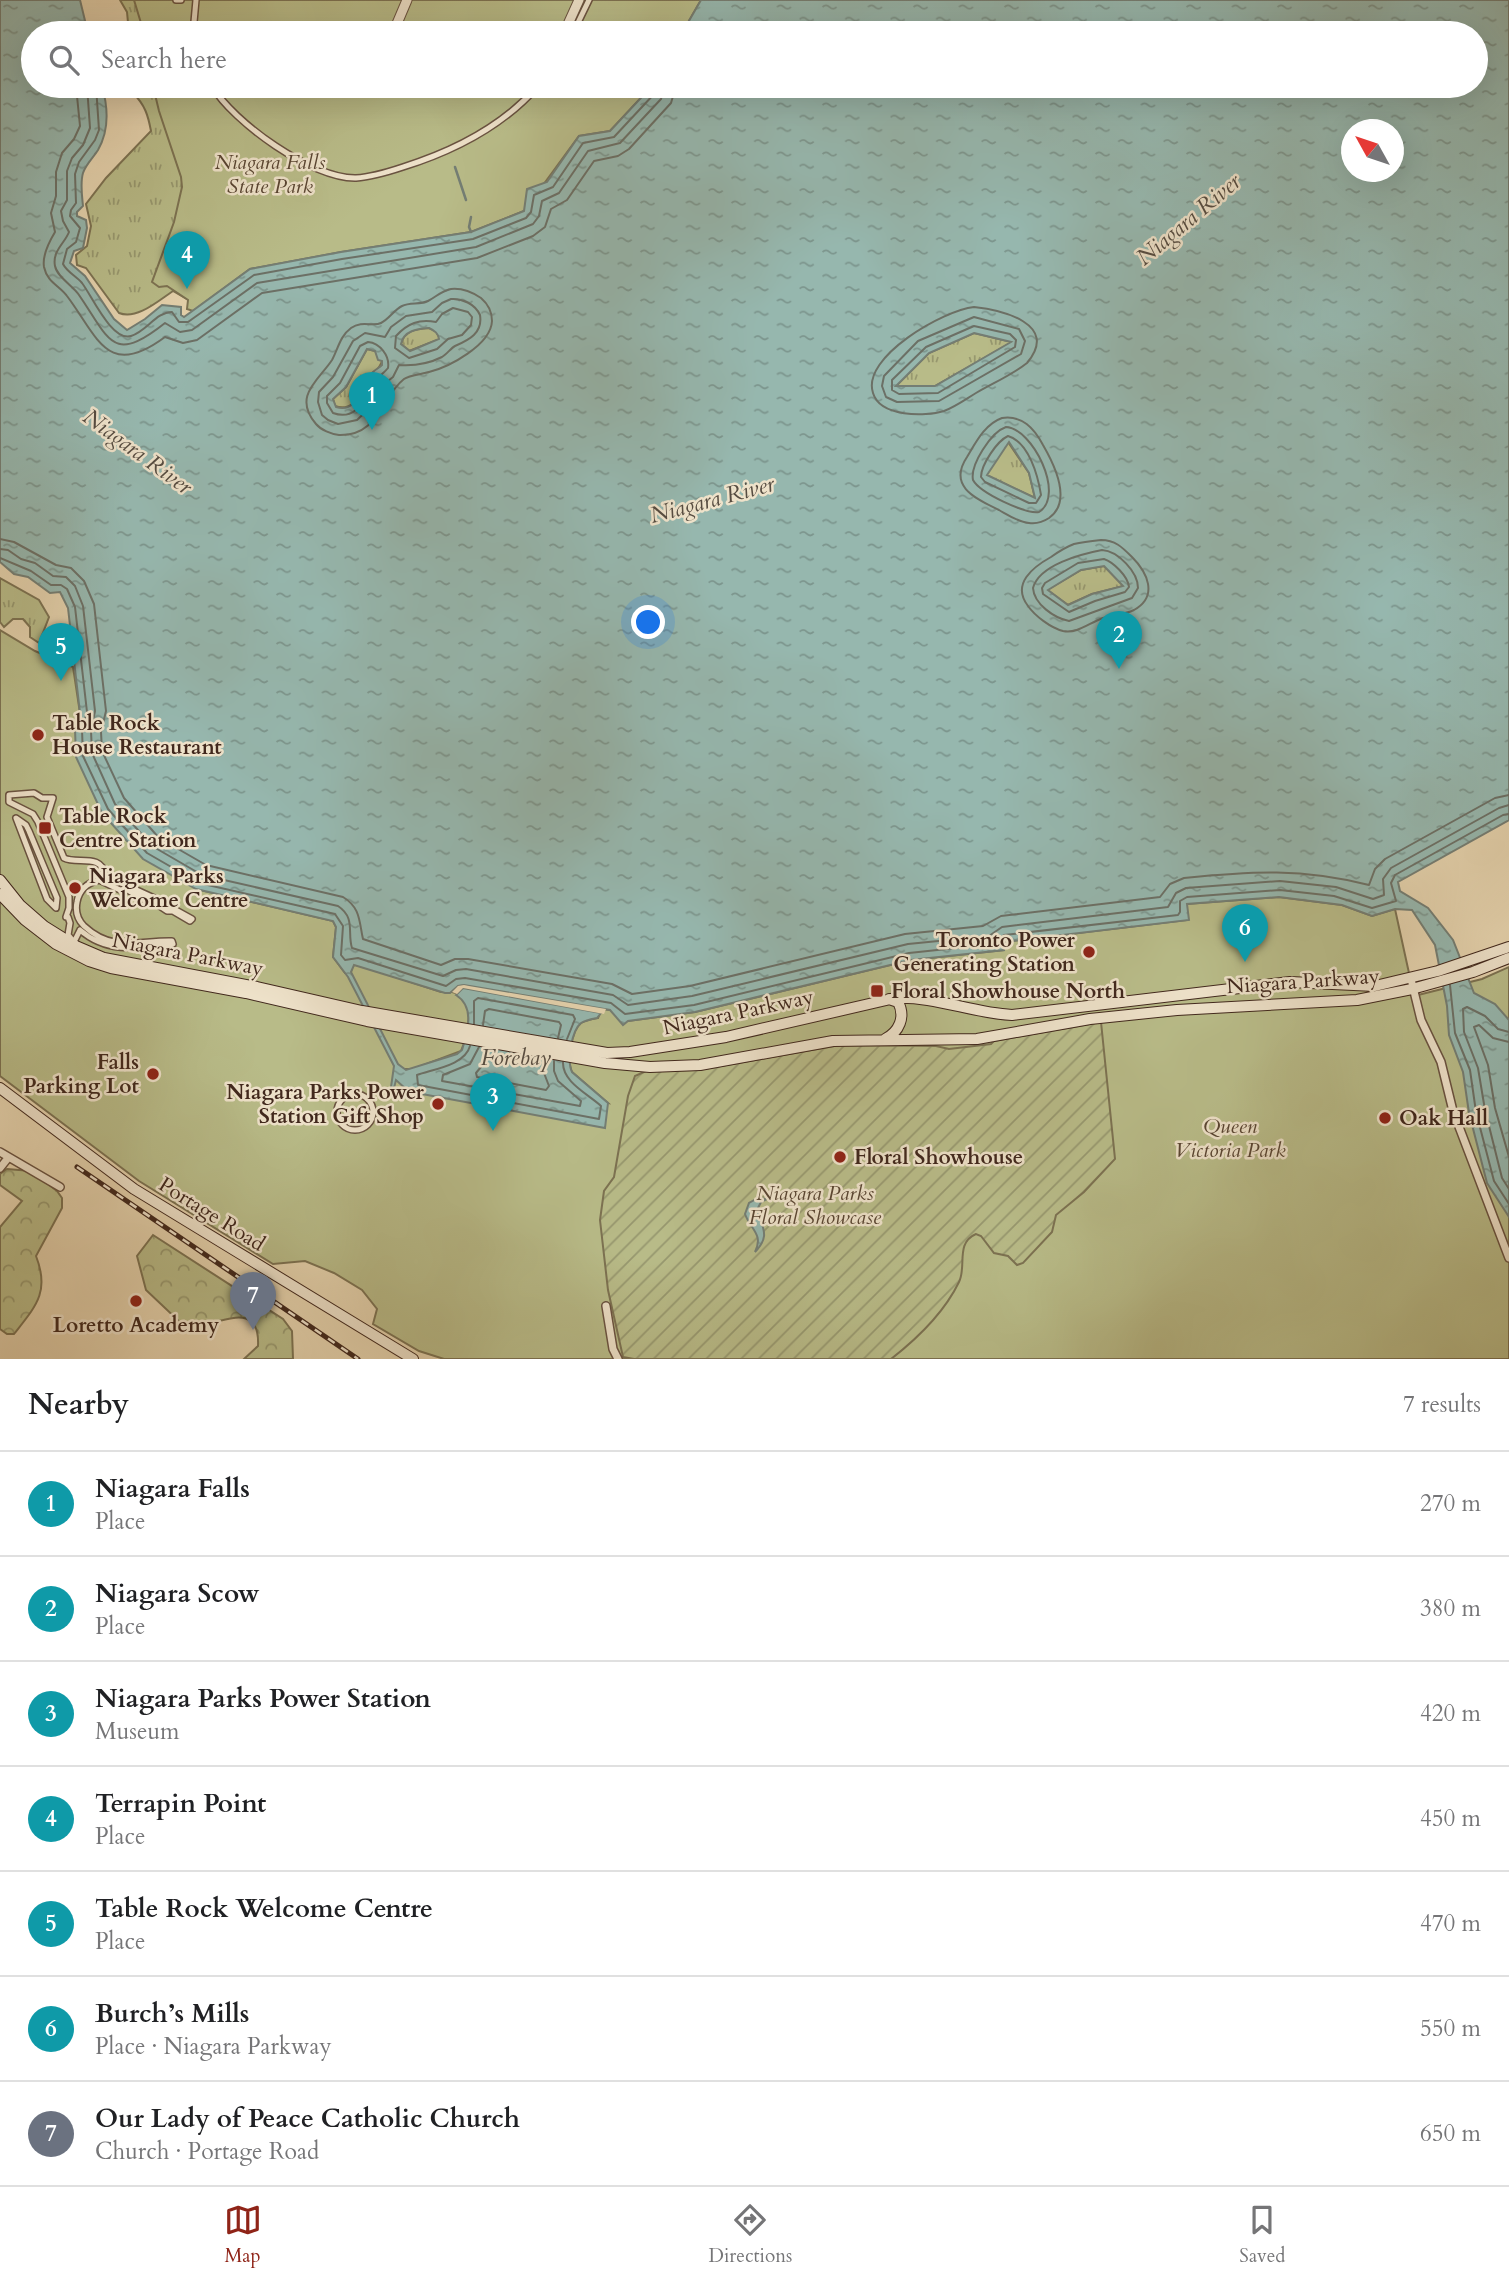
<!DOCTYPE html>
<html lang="en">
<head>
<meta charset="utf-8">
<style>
  :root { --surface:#fff; --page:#f6f6f6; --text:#202124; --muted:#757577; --line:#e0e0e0; --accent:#8f2418 }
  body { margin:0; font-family:Cardo,serif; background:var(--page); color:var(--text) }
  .compass { position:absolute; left:1341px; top:119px; width:63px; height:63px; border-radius:50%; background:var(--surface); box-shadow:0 7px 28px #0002; rotate:310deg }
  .you { position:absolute; left:649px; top:623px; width:24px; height:24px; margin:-18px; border:5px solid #fff; border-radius:50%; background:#1a73e8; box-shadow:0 0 0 10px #1a73e833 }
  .badge { display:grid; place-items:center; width:46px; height:46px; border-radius:50%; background:var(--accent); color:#fff; font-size:23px; font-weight:700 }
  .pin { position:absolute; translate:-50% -58px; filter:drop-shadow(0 2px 4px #0008) }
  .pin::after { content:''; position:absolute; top:37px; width:24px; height:21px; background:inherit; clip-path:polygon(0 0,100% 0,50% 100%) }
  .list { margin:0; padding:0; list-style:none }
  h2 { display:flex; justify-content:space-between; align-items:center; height:91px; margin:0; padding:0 28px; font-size:30px }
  h2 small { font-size:23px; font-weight:400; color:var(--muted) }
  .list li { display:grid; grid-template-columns:46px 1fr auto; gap:21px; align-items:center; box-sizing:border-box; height:105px; padding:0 28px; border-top:2px solid var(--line) }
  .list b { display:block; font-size:26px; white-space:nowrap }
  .list p { margin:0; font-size:23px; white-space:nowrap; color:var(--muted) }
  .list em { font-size:23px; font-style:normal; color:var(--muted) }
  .icon { flex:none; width:38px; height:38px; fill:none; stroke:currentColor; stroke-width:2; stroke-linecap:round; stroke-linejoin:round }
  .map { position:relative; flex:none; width:1509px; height:1359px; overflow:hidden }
  .search { position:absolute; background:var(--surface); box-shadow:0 7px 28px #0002; left:21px; right:21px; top:21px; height:77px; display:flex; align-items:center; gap:18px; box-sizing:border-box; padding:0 24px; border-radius:38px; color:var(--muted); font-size:26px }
  .sheet { height:826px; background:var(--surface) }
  nav { display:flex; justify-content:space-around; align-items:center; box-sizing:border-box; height:98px; border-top:2px solid var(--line); background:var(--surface); font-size:19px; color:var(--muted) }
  nav a { display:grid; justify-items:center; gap:4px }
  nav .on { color:var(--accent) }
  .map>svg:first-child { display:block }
  .grass { fill:url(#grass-tufts); stroke:#7c7252; stroke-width:2 }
  .forest { fill:url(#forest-crowns); stroke:#7c7252; stroke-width:2 }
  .park { fill:#b8bb88; stroke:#7c7252; stroke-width:2 }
  .garden { fill:url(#garden-furrows); stroke:#7c7252; stroke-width:2 }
  .water { fill:url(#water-ripples); stroke:#747e74; stroke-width:2; fill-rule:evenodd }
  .pier { fill:#e5d3ae }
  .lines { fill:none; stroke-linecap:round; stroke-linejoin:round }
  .shore { stroke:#6c7066; stroke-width:2 }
  .stream { stroke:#747e74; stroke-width:2.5 }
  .pedestrian-casing { stroke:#6a5341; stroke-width:8 }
  .minor-casing { stroke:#6a5341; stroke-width:10 }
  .tertiary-casing { stroke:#6a5341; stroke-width:11 }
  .secondary-casing { stroke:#41281d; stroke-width:12 }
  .pedestrian { stroke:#eee2ca; stroke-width:5 }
  .minor { stroke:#eee2ca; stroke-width:7 }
  .tertiary { stroke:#eee2ca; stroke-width:9 }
  .secondary { stroke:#eee2ca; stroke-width:10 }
  .rail-casing { stroke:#41281d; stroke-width:5 }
  .rail { stroke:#eee2ca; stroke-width:2.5; stroke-dasharray:8; stroke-linecap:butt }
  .poi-dot { fill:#8f2418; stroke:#eee2ca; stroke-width:2.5 }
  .labels { text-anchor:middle; stroke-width:5; stroke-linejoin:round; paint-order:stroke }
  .park-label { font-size:21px; font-style:italic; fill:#594532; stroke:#eee2ca }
  .poi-label { font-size:21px; font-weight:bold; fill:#41281d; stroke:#eee2ca; text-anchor:start }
  .street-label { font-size:21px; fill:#41281d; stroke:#eee2ca }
  .water-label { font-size:23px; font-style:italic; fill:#564c41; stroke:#eee2ca }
</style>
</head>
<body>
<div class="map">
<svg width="1509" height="1359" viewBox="0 0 1509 1359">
  <defs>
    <pattern id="grass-tufts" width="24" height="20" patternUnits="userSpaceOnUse" patternTransform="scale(1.75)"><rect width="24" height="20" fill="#b8bb88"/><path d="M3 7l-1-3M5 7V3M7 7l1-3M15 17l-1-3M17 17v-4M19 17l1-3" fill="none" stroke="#97986f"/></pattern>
    <pattern id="forest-crowns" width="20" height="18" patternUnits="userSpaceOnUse" patternTransform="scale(1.75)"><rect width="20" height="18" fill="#b8bb88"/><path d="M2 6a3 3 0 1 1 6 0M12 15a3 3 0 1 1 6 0" fill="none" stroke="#97986f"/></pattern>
    <pattern id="garden-furrows" width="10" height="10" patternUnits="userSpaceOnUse" patternTransform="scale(1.75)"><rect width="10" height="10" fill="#b8bb88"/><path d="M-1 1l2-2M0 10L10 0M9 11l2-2" fill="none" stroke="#97986f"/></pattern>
    <pattern id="water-ripples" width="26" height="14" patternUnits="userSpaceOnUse" patternTransform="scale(1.75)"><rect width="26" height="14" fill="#96b7ae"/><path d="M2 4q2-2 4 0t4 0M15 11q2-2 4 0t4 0" fill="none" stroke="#7c958d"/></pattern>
  </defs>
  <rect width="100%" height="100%" fill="#e5d3ae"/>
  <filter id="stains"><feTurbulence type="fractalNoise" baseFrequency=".00286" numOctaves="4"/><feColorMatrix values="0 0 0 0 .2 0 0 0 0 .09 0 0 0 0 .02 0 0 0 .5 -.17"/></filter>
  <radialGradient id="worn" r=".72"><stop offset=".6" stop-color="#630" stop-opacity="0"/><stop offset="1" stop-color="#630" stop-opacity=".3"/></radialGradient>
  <path class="grass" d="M120,0H168L179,33H129L127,12Z
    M132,86H182L187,299L173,291C158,301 137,320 119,313L86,268L77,265L76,255L87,246L91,226L86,204L106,178L151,131C148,115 145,105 133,93Z
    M429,328L436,331L440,339L409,351L401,344C404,330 417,329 429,328Z
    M974,333L1012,342L935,386L895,387L929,353Z
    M367,349L375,351L382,361C380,368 374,373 369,380C360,392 355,413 335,406L333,399L346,387Z
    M1008,442L1029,473L1035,498L986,475Z
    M1104,566L1124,586L1092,594L1068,605L1047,590L1081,570Z
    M0,578L39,600L49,617L39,643L30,637V627L23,619H13L4,627L0,622Z"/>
  <path class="forest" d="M7,1169L31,1171L57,1191L62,1198V1208L36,1256C50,1292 36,1306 14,1334H7L0,1329V1227L22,1201L0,1185V1174Z
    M153,1235L283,1319L292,1331L293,1359H244L258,1346C260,1305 230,1319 206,1324C199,1325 191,1325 183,1325L146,1290L137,1256Z"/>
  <path class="park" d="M134,0H701L682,33H144Z
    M153,86H652L610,131L579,136L524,211L471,232L341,252L250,269L193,311L187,309L188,300L167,286L159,287L152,282L174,222L182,187L181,177L159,111Z
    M0,630L35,651L73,667L80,713L75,729L196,889L333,921L336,927L333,957L345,973L351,972L352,966L356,964L441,992C445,992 448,991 452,992C476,996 469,1035 461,1051L413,1069H403L401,1073L608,1103L572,1072C567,1062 571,1031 581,1023C586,1020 592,1019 598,1018L602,1009L610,1010L628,1021L695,1012L911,960L1004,950L1003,942L1188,920L1186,904L1279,897L1342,905L1372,916L1395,909L1414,996L1482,979L1509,967V1359H444L419,1351L373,1324L377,1309L362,1290L334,1273L305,1261L273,1264L139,1181L0,1076Z"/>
  <path class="garden" d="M1101,1022L1115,1159L1084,1192L1056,1215L1052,1232L1023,1263L1017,1265L1008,1256L994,1253L981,1236L976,1234C955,1243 967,1266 959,1282C944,1313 918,1338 891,1359H634L623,1357L608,1290L600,1220L604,1191L614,1177L628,1096L635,1076L646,1071L698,1070L840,1045L936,1046L949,1049L991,1044L994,1041Z"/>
  <path class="water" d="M0,0H80L88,33H33V86H102C108,107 109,131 98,150C93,158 86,164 83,173C80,183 82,196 83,206L77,212V216L86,220L87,228L83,248L74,251L70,263L85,276L114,319L127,330L145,319L162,305L181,307V315L184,317L250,269L341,252L471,232L524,211L527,189L547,182L579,136L610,131L652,86H1476V33H682L701,0H1509V820L1398,882L1400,891L1428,908L1453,940L1474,993L1495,1004L1509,1020V1217L1487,1183L1469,1113L1463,1072L1449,1035L1447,1006L1435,945L1412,910L1395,909L1372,916L1342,905L1279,897L1187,904L1189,920L1004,942V950L911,960L695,1012L628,1021L623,1025L610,1010L464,985L458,986L450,993H445L354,965L351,972L398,1064L406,1070L457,1054L462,1050C468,1031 475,1007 456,995L463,988L601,1013L597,1018C592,1019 586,1020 581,1023C571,1031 567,1062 572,1072L608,1103L605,1128L422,1094L406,1089L396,1080L394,1088L391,1087L394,1066L348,977L333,957L336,927L333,921L196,889L143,859L102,813L76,757L75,729L80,713L68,608L60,592L50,593L28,577L14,574L0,562ZM1352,130H1394V172H1352ZM429,328C435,331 438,333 439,339L410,351L401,344C404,330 418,329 429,328ZM974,333L1011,342L935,386H896L929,353ZM367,349L375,351L378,360L382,361V365C379,368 376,369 373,372C361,384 359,414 336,407L333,399L346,387ZM1009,442L1029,473L1035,498L987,475ZM1104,566L1123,586L1092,594L1068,605L1048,590L1081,570Z
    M758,1198L767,1199L761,1202L758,1208C759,1225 773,1234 755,1252C764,1234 750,1229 745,1214L749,1203Z"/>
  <path class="pier" d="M464,985L469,986L606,1009L604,1014L463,988L457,994L452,992L458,986Z"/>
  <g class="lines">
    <path class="shore" d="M76,86L80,126L74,139L62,153L56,172V196L51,213L55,232C49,242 42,255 44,267C47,282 60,286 67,296C98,337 107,380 165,337L183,343L197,340L262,293L477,258L533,236L545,227L551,209L567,200L594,161L618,156L629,149L671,103L676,86
      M87,86L90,128L83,145L72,158L67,171V200L61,211L63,221L69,232C65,243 52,251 55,266C57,277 73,286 79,295C110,340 112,365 165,323L180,332L192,330L257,283L476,247L533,224L539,216L542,201L559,193L588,151L620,143L661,99L665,86
      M96,86L99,130L95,140L79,162L75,174L76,203L71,210L70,216L80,228L76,242L67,249L63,264C67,272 76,276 82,283C92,296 112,342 131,336C147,331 156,312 172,312L179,322H188L254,275L342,259L473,239L526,218L531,212L534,195L553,187L583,143L614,137L655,93L657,86
      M451,289C461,288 472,292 481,298C488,304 492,312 492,321C491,345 449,367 429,372C423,374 409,375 404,379C381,397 379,436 339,435C331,434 321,430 316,424C292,396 319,380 332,360C338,349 340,336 351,328C362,320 373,327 381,323C389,319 394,310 402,306C410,302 420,305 428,301C436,297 441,291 451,289Z
      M451,299C462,298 475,304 480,315C483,333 469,340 455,346C451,348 447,354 442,357C428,364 413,366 399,365L393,377L383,385L373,405L357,420L338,424L328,420L322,415L318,402L319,392L333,377L353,341L365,333L385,337L391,327L406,316L432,312L442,303Z
      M974,307C1002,310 1060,324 1027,363C1012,375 993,383 976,393C966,399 955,407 944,411C925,417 880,417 873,393C861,357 944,310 974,307Z
      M453,308L468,312L472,317L471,325L462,335L448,339L437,349L409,358L395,348L396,336C408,323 419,319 436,322L442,314Z
      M974,317L1019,329L1025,341L1021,354L939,401L897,402L886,397L882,386L884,376L918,341Z
      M974,326L1010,334L1016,340L1015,347L938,393L899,394L892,390V380L926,347Z
      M368,342C380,343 390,356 388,368C384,373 380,375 376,381C365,396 358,422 333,413L327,403V396L340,383L360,346Z
      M1002,418C1022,415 1034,428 1043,445C1054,464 1073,501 1049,518C1043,522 1036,524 1029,523C1018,522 1008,515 999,510C977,499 947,487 967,457C976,442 985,424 1002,418Z
      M1006,427C1032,428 1066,495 1039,512C1025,514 980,493 973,480C970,465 991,432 1006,427Z
      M1008,436C1029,442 1038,476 1041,495L1036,503H1029L985,482L981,477C981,465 997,441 1008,436Z
      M0,539L14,542L56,565L71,568L84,581L94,604L106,711L101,732L102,751L124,798L159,838L206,865L343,897C361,908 359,922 363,939L441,965L455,959H468L612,984L632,994L690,986L905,934L983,926L1001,916L1160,897L1170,884L1184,878C1252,871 1302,868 1369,885L1375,869L1385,859L1495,798L1509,795
      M1101,540C1115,540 1122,547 1132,557C1147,572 1159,596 1134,610C1124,615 1113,615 1103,618C1089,623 1077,634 1063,631C1051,628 1035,616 1028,606C1011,584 1033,567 1051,557C1058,552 1066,547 1074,544C1083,542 1092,541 1101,540Z
      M0,549L8,550L21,559L35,563L53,576L66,577L75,586L83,606L95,711L91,731L92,753L115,804L152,846L202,875L338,906C356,918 347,933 352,948L443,976L456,970L466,969L613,995L628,1005L692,996L908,944L989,936L1002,927L1168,907L1176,893L1186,888L1280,881L1336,887L1373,899L1384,895L1383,879L1391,868L1499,808L1509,805
      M1102,550C1118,551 1138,572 1138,588L1132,598L1069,621C1054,618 1034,604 1033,588C1039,565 1081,554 1102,550Z
      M0,558L31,571L51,585H61L67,589L75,607L87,712L82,730L83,756L108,809L147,853L199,883L335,914L343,926L341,955L345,960L358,958L446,986L456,979L465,978L611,1003L625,1014L694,1005L909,953L994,944L1004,935L1178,915L1180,912V901L1187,897L1280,890L1334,896L1372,908L1396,901L1391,883L1395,875L1503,815L1509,814
      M1104,559C1113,562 1128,576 1129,587L1125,592L1095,601L1069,612L1043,594L1042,588L1045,583L1078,563Z
      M1450,985L1455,1033L1470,1070L1476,1112L1494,1181L1509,1204
      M474,1024V1001L478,998L573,1015L575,1019L567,1039
      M483,1025L485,1011L489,1009L559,1022L561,1025L558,1038
      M1509,1032L1498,1029L1485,1016L1467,1007L1463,1009L1464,1032L1478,1068L1485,1110L1502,1178L1509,1189
      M1509,1042L1493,1038L1479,1025L1474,1027L1488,1065L1495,1108L1509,1157
      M470,1046C465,1065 434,1069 417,1075L418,1085L599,1119L601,1106C588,1094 562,1082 563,1062
      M479,1047L470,1064L443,1075L442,1081L580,1106L581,1101L558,1081L554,1071V1061
      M489,1049L485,1062L476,1073L477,1077L546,1090L549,1086L544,1073V1059"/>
    <path class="stream" d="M455,167L466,200
      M471,232L469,227L471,217"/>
    <g class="pedestrian-casing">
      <path id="pedestrian" d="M176,0H181
        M193,33L196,0
        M573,33L589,0
        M212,86C233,122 312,179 356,178C372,177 388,172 403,167C454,151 503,126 538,86
        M34,793L42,798H53L47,817L64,858C77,865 101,852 106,876L154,898L192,919L190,921L173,911H167L149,899H143L126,889L120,890L99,880C87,883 79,890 77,902C75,912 77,919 84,926C113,953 139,940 172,941L173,944C139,948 107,954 80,930L74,942L68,935L70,923L68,917H66L69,908V897L38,822L33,814L9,802V795Z
        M16,818L26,825L29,831L57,898L56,908L47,899Z
        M337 1112a18 18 0 1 1 36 0a18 18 0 1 1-36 0Z"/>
    </g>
    <g class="minor-casing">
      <path id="minor" d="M1411,979L1421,1020L1441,1062L1453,1111L1509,1258
        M0,1152L60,1187
        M0,1168L8,1158
        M606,1306L613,1349L618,1359"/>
    </g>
    <g class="tertiary-casing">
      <path id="tertiary" d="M393,33L407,0
        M564,33L579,0"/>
    </g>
    <g class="secondary-casing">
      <path id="secondary" d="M0,880L20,905L44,926L76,946L104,958L257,987L362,1011L607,1053L630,1052L726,1037L895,998C935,996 972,1013 1012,1015L1290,982L1375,986L1438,971L1509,947
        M0,894L25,920L56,944L89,961L111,968L246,993L367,1021L605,1063L650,1067L700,1065L833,1041L977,1039L1090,1019L1177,1010L1357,1000L1412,989L1473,972L1509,958
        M885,1039C899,1032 906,1017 898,1002L889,999
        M0,1088L134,1189L413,1359"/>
    </g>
    <use href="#pedestrian" class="pedestrian"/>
    <use href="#minor" class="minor"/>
    <use href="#tertiary" class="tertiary"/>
    <use href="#secondary" class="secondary"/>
    <g class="rail-casing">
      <path id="rail" d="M77,1167L358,1359"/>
    </g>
    <use href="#rail" class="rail"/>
  </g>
  <g class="poi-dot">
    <circle cx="38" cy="735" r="7"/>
    <rect x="38" y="821" width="14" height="14" rx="3.5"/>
    <circle cx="75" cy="888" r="7"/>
    <circle cx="1089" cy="952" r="7"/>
    <rect x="870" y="984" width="14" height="14" rx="3.5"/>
    <circle cx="153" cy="1074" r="7"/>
    <circle cx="438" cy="1104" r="7"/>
    <circle cx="1385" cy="1118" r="7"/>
    <circle cx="840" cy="1157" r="7"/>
    <circle cx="136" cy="1301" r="7"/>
  </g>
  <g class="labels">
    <g class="park-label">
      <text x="270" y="169">Niagara Falls<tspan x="270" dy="24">State Park</tspan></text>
      <text x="1230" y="1133">Queen<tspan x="1230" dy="24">Victoria Park</tspan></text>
      <text x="815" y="1200">Niagara Parks<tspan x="815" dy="24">Floral Showcase</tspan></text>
    </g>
    <g class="poi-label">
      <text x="52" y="730">Table Rock<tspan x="52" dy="24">House Restaurant</tspan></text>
      <text x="59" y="823">Table Rock<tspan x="59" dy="24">Centre Station</tspan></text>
      <text x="89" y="883">Niagara Parks<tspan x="89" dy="24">Welcome Centre</tspan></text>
      <text x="1075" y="947" text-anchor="end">Toronto Power<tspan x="1075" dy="24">Generating Station</tspan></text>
      <text x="891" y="998">Floral Showhouse North</text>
      <text x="139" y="1069" text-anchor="end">Falls<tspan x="139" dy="24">Parking Lot</tspan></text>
      <text x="424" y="1099" text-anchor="end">Niagara Parks Power<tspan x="424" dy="24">Station Gift Shop</tspan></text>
      <text x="1399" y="1125">Oak Hall</text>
      <text x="854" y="1164">Floral Showhouse</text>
      <text x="136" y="1332" text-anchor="middle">Loretto Academy</text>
    </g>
    <g class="street-label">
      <text transform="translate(188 954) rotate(11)" y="7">Niagara Parkway</text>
      <text transform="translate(1303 981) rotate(-4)" y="7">Niagara Parkway</text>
      <text transform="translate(738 1012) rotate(-12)" y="7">Niagara Parkway</text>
      <text transform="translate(212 1214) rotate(32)" y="7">Portage Road</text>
    </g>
    <g class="water-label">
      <text transform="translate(1188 219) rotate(-40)" y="8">Niagara River</text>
      <text transform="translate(138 451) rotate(36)" y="8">Niagara River</text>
      <text transform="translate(712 499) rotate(-15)" y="8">Niagara River</text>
      <text x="516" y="1065">Forebay</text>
    </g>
  </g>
  <rect width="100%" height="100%" filter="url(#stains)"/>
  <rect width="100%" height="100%" fill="url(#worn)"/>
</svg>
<svg class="compass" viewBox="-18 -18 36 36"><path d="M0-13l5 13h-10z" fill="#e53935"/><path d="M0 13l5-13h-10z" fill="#757577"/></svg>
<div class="you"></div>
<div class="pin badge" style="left:372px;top:430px;background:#0f9aa8">1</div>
<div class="pin badge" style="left:1119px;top:669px;background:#0f9aa8">2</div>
<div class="pin badge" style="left:493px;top:1131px;background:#0f9aa8">3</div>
<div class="pin badge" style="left:187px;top:289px;background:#0f9aa8">4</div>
<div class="pin badge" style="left:61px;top:681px;background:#0f9aa8">5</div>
<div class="pin badge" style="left:1245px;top:962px;background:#0f9aa8">6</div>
<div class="pin badge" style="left:253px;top:1330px;background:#6b7280">7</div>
<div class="search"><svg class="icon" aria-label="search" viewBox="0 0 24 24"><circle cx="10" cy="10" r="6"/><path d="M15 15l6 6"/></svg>Search here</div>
</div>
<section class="sheet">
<h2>Nearby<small>7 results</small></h2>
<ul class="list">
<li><span class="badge" style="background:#0f9aa8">1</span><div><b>Niagara Falls</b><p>Place</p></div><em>270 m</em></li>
<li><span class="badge" style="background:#0f9aa8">2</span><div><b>Niagara Scow</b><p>Place</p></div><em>380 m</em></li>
<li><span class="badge" style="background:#0f9aa8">3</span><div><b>Niagara Parks Power Station</b><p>Museum</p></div><em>420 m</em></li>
<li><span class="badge" style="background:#0f9aa8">4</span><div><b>Terrapin Point</b><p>Place</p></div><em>450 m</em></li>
<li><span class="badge" style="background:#0f9aa8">5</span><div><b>Table Rock Welcome Centre</b><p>Place</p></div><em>470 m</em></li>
<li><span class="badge" style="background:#0f9aa8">6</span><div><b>Burch’s Mills</b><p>Place · Niagara Parkway</p></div><em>550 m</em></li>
<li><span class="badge" style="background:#6b7280">7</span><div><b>Our Lady of Peace Catholic Church</b><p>Church · Portage Road</p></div><em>650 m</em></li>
</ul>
</section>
<nav>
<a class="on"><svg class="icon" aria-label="map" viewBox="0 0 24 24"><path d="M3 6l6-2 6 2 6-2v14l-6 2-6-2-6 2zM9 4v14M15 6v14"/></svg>Map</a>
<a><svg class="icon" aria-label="directions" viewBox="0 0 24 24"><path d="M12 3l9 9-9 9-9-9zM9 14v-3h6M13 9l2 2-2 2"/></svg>Directions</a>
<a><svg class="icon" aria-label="saved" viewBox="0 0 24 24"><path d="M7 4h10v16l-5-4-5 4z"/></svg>Saved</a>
</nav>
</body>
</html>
